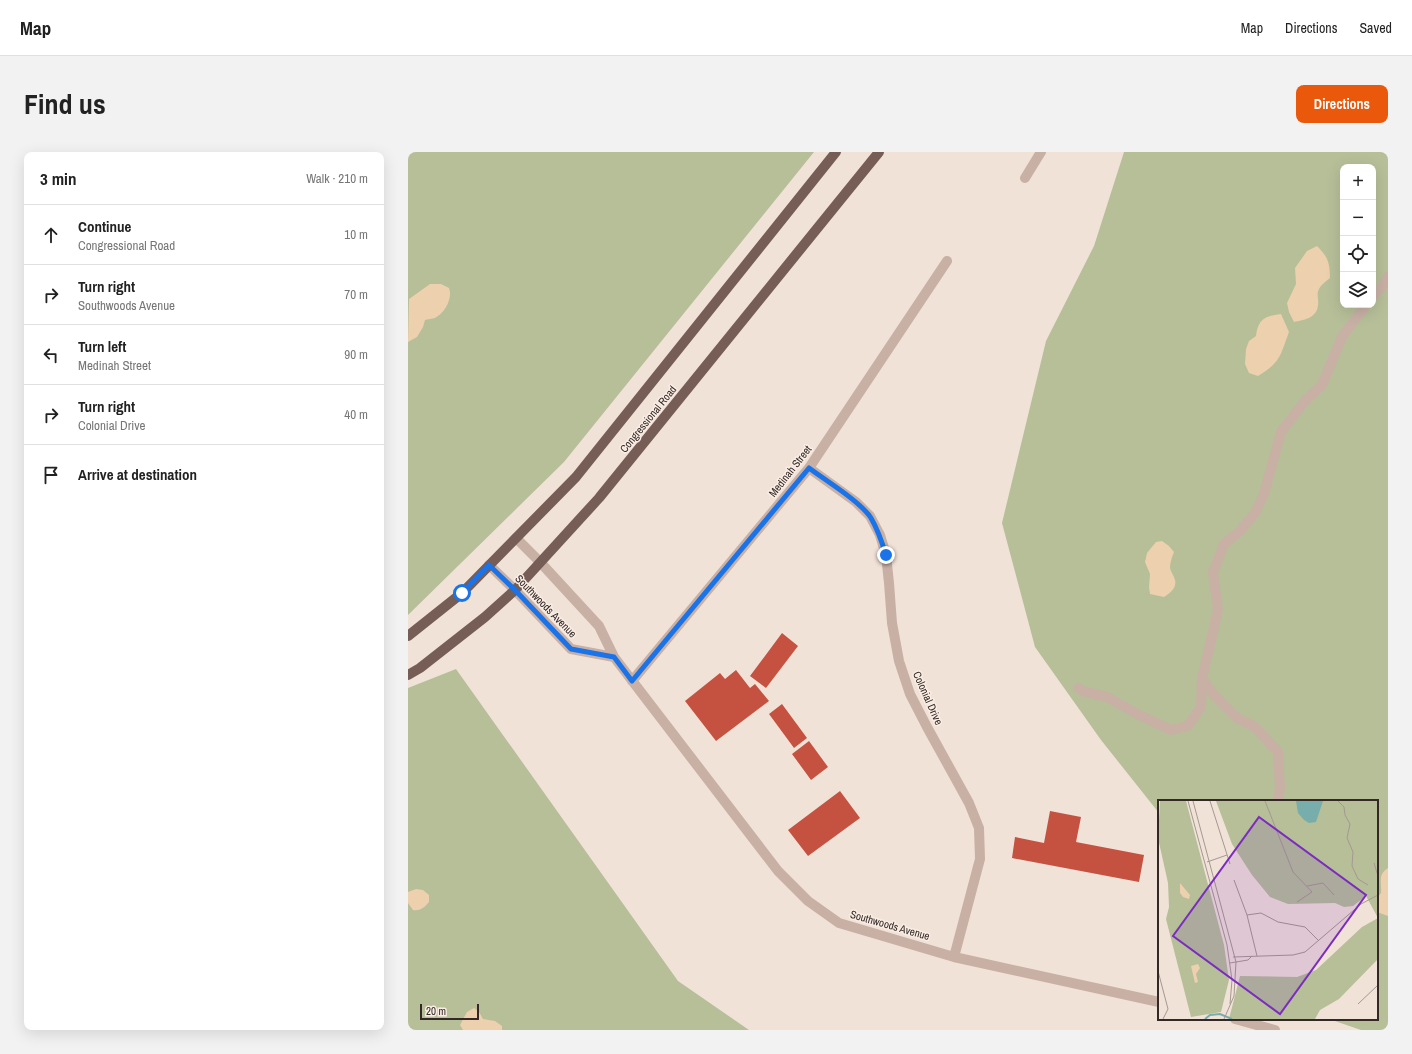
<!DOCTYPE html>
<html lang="en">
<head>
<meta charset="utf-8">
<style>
  :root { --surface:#fff; --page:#f2f2f2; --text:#222; --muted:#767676; --line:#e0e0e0; --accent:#ea580c }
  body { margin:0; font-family:"Archivo Narrow",sans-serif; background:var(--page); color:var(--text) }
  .controls { position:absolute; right:12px; top:12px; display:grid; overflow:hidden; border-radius:8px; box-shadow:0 4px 16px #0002 }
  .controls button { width:36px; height:36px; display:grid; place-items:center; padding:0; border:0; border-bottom:1px solid var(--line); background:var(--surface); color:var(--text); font:20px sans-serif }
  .scale { position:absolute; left:12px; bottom:10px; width:59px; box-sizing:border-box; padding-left:4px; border:2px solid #342826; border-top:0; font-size:11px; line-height:14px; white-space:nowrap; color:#342826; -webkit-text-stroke:3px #f9ede4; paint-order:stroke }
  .stop { position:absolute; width:12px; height:12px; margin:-9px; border:3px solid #1a73e8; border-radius:50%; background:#fff }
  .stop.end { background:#1a73e8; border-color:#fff; box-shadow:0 1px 4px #0008 }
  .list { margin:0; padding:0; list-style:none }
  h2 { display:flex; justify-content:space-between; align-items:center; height:52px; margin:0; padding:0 16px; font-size:17px }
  h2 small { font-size:13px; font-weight:400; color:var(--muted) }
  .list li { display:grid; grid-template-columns:26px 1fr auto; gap:12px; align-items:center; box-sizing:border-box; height:60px; padding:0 16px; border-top:1px solid var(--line) }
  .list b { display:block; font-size:15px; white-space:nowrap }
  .list p { margin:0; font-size:13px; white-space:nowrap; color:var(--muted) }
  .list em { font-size:13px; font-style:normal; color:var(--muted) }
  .icon { flex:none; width:22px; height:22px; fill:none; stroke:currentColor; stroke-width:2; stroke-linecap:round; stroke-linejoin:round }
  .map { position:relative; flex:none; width:980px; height:878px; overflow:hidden; border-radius:8px }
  header { display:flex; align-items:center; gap:24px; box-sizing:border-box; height:56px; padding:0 20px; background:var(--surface); border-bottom:1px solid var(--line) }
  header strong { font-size:19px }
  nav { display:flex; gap:22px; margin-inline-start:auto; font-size:14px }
  .intro { display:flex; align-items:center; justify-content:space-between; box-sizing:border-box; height:96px; padding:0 24px }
  h1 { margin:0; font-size:28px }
  .button { padding:10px 18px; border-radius:8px; background:var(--accent); color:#fff; font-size:14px; font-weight:700 }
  main { display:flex; gap:24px; padding:0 24px }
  aside { flex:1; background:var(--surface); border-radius:8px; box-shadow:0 4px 16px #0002 }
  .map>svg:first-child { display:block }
  .green { fill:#b6bf98; fill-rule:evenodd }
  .sand { fill:#edd0ad }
  .building { fill:#c55241 }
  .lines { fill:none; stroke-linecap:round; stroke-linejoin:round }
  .minor { stroke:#c8b0a4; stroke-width:10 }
  .major { stroke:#765d56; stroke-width:10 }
  .route { stroke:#1a73e8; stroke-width:5 }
  .labels { text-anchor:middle; stroke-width:3; stroke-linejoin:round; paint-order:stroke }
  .street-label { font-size:11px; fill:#342826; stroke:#f9ede4 }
  .inset-river { fill:none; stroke:#77adaa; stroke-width:2 }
  .inset-road { fill:none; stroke:#a59891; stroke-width:1 }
  .view { fill:#7b2cbf; fill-opacity:0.15; stroke:#7b2cbf; stroke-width:2 }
  .inset-edge { fill:none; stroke:#342826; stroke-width:2 }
</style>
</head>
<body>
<header>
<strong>Map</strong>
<nav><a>Map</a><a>Directions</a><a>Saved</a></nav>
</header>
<div class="intro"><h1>Find us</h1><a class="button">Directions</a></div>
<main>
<aside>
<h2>3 min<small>Walk · 210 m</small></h2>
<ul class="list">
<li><svg class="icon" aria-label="ahead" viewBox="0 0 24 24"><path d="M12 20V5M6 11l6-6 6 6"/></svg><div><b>Continue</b><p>Congressional Road</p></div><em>10 m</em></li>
<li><svg class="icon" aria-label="right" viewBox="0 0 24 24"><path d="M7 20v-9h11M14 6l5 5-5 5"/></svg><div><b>Turn right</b><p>Southwoods Avenue</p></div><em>70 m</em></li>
<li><svg class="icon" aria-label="left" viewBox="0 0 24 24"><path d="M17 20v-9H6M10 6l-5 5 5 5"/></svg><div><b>Turn left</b><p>Medinah Street</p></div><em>90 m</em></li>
<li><svg class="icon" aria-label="right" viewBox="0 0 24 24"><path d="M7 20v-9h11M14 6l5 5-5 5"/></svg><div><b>Turn right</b><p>Colonial Drive</p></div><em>40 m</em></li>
<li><svg class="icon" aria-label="arrive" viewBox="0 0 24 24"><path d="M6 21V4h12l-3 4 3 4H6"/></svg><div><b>Arrive at destination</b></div></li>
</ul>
</aside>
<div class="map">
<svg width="980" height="878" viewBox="0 0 980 878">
  <rect width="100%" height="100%" fill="#f1e2d8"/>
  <path class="green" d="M0,0H406L156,310L0,463Z
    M716,0H980V878H953L921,867H969V649H751V661L693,588L627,495L594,371L638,189L686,94ZM935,15H965V153H935Z
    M48,517L270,829L341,878H0V536Z"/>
  <path class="sand" d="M909,94C920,105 922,111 922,126C918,129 913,133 911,137C908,143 911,147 910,153C909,166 896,168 886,170L881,160L879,151L888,132L887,116L899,99Z
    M22,132H33L41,136C45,146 37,161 27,166C24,167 20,167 17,168L15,175L9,185L0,190L1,147Z
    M873,162L881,180C872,204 873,210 850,224L841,221L837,212L838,197L841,189L848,184C850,167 857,164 873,162Z
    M754,389L761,394L766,400C764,405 762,410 762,416C763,420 766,424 767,428C769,436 762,441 756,445L742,442L741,435L742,422L737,410L739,401L748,390Z
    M980,716V764L969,760V746L973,741C974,731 969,723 980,716Z
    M8,737L15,738L21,743V750C16,756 12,759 5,758L0,751V740Z
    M66,856L71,860L75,867L87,869L94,874V878H55L52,873L59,860Z"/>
  <path class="building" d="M374,481L390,494L358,536L342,524Z
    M328,518L342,536L347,532L361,549L308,589L277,549L312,521L317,527Z
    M374,552L399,586L386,596L361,562Z
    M401,589L420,615L403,628L384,602Z
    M432,639L452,666L400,704L380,678Z
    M642,659L673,665L668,690L736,703L731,730L604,706L607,685L636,691Z"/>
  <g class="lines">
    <path class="minor" d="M617,26L633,0
      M965,144L973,136L980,125
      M401,316L448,350L462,364L472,383L478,403L481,431L484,471L491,509L502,542L519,575L561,651L571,676L572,707L546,805
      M108,386L132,410L191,474L206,505L370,719L400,749L431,771L546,805L751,850
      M81,413L107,438L163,497L206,505
      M794,526L807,544L829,566L847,575L870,600L872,636L870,649
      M224,529L401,316L539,109
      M670,536L677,540L699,545L731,563L763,578L780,574L793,555L794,526L805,480L810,457L805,421L816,392L832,379L847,361L856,342L873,280L897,249L914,233L934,185L958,153
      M827,867L867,878"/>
    <path class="major" d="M0,484L54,441L168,325L428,0
      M0,523L12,516L77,465L107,438L191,346L471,0"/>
  </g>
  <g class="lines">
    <path class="route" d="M54,441L81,413L107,438L163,497L206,505L224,529L401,316C417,328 453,350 463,366C470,378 474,390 478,403"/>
  </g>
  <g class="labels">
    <g class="street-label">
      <text transform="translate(240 267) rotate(-51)" y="4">Congressional Road</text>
      <text transform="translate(382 319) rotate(-52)" y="4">Medinah Street</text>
      <text transform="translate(138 454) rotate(46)" y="4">Southwoods Avenue</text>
      <text transform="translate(520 546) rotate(66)" y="4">Colonial Drive</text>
      <text transform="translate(482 773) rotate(16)" y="4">Southwoods Avenue</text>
    </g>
  </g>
  <g transform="translate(750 648)">
    <rect width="220" height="220" fill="#f1e2d8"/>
    <path d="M2,1H28L66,145L71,180L63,212L33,217L8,119L11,107L10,83L0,38ZM58,1H220V159L181,199L162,210L157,219H71L82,176L139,177L158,170L204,127L220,118L208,96L195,106L186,107L177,103L130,104L112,97L94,75L74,44Z" fill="#b6bf98"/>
    <path d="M22,83L32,95L31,99L25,97L22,93ZM40,164L42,168L38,174L40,182L37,183L33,166Z" fill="#edd0ad"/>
    <path d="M138,1H165L158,22L151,23L146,20L140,13Z" fill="#77adaa"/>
    <path class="inset-river" d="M47,219L52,215L62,214L74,219"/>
    <path class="inset-road" d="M30,1L69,145L74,180L72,204M35,1L78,162L76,196L66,219M52,1L72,64M107,1L135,72L154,92L139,102M180,1L186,7L187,15L192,24L189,38L195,52L194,66L200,79L210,85M49,62L69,55M216,63L220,76M76,80L89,115L99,156M149,86L165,83L176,95M89,115L103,113L120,122L147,127L161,141M75,157L135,155L147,152L203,104L220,95M72,163L90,160L94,156M0,171L10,209L5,219M200,204L220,185"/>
    <path class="view" d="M101,17L208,95L122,214L15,136Z"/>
    <rect width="220" height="220" class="inset-edge"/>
  </g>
</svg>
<div class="controls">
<button>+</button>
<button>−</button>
<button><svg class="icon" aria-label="locate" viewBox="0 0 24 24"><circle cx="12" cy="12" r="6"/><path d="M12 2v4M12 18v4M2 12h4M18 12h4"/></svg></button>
<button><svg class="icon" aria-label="layers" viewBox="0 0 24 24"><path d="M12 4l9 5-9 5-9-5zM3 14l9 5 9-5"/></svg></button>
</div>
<div class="scale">20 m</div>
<div class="stop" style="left:54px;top:441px"></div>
<div class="stop end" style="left:478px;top:403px"></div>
</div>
</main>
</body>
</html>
